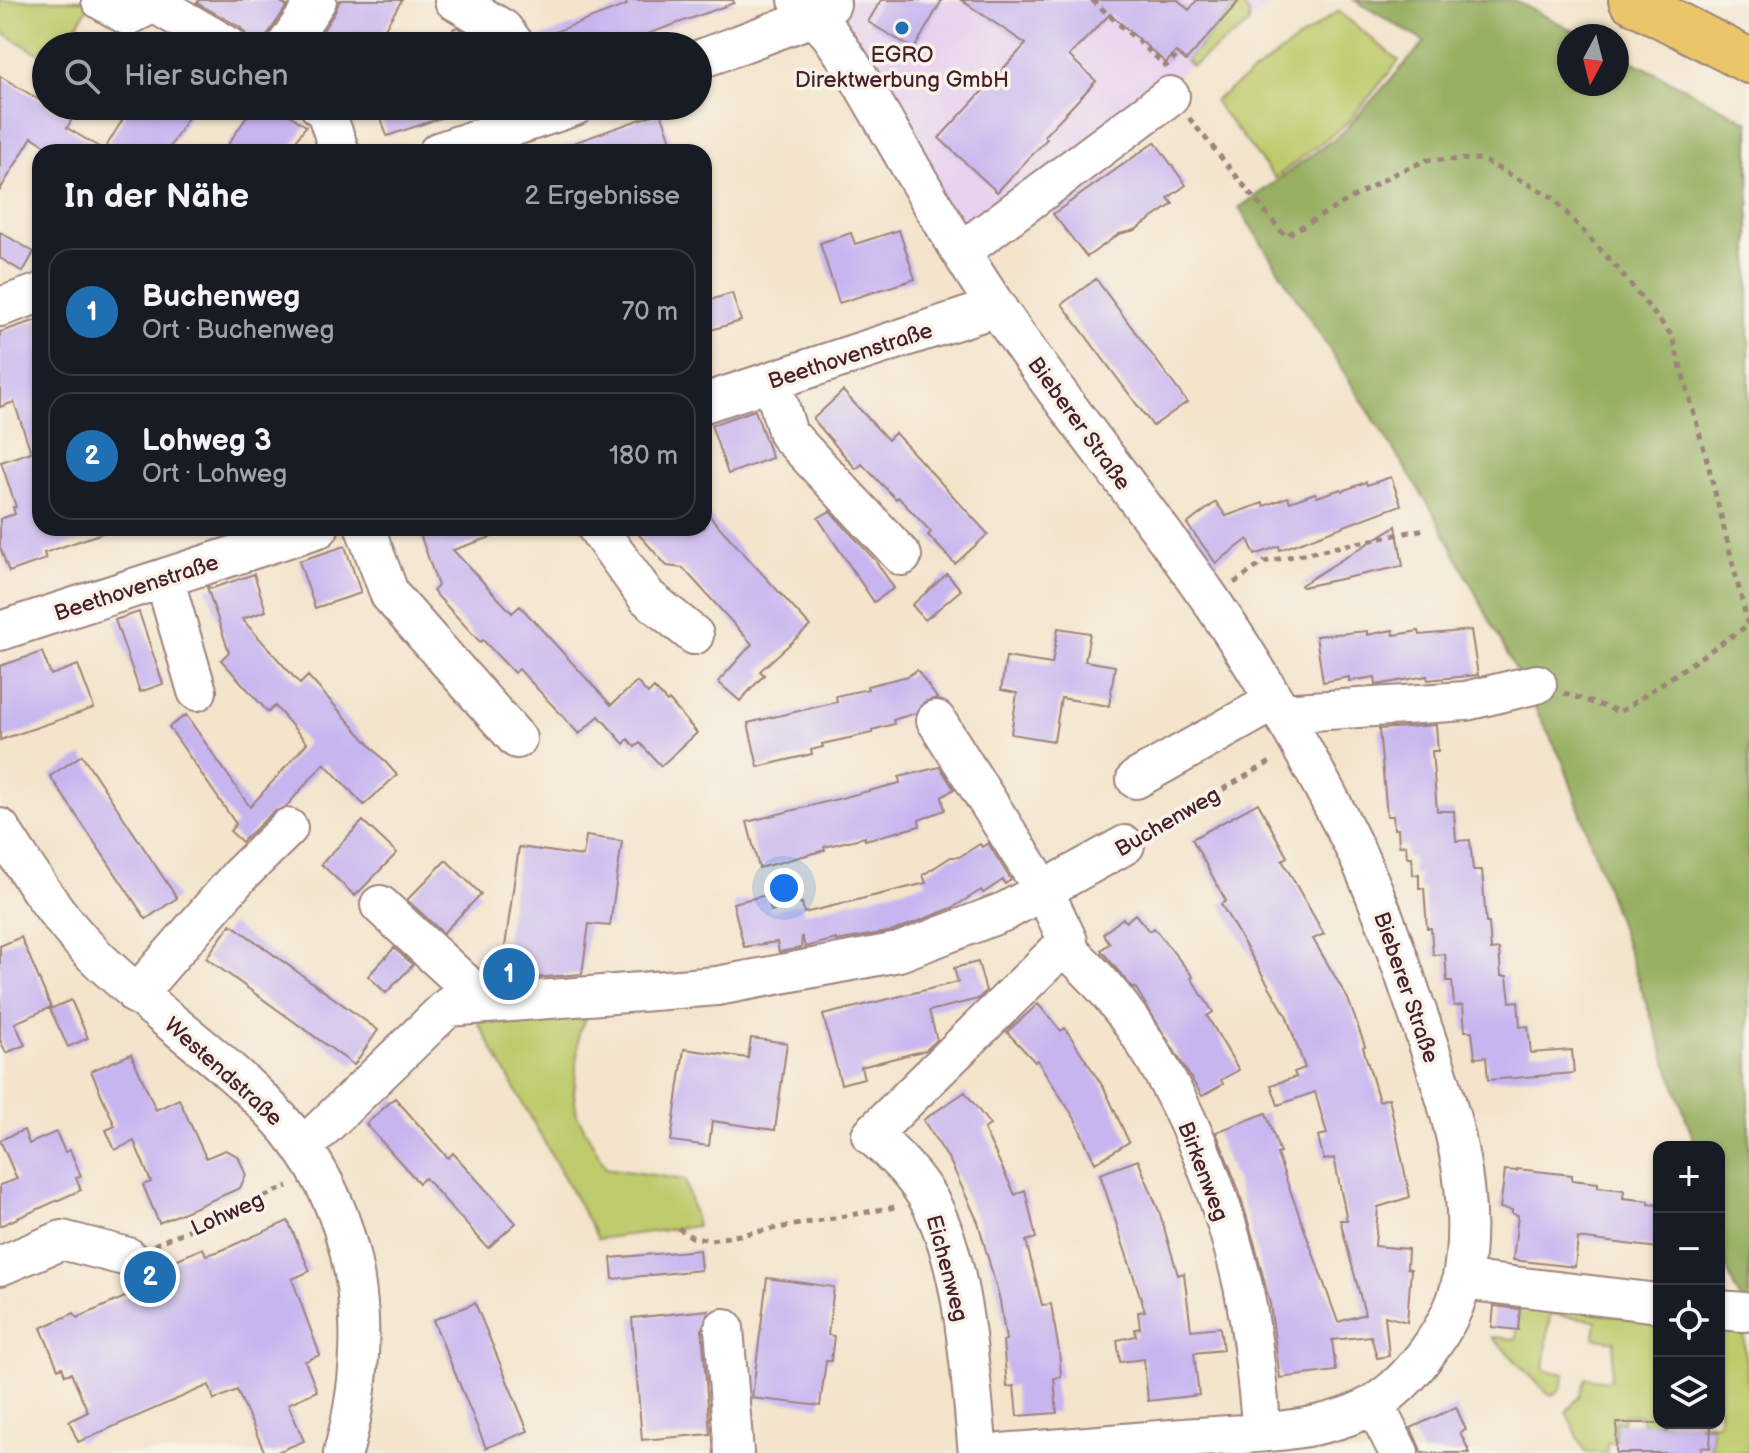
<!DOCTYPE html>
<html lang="de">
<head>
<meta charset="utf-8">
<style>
  :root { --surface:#171b24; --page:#20242c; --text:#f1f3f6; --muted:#9ea1a6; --line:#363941; --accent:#1f6fb2 }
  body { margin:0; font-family:"Balsamiq Sans",sans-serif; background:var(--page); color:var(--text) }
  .controls { position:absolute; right:24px; bottom:24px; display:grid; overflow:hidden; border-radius:16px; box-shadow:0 2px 6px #0004 }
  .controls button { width:72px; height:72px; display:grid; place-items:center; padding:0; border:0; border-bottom:2px solid var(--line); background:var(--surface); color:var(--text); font:40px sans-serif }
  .compass { position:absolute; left:1557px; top:24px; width:72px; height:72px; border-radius:50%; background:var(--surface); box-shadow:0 2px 6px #0004; rotate:187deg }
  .you { position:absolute; left:784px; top:888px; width:28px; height:28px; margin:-20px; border:6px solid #fff; border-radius:50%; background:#1a73e8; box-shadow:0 0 0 12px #1a73e833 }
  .badge { display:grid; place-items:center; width:52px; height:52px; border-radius:50%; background:var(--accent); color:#fff; font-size:26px; font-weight:700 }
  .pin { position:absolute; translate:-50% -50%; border:4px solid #fff; box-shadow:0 2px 8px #0006 }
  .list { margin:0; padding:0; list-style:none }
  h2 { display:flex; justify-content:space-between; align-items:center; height:104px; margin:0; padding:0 32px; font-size:34px }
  h2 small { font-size:26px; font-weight:400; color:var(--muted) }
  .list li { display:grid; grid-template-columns:52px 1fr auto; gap:24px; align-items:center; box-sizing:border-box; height:128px; margin:0 16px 16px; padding:0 16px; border:2px solid var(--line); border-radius:24px }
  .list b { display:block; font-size:30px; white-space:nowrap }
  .list p { margin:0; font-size:26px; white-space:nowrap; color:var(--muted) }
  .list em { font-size:26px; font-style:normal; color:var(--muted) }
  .icon { flex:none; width:44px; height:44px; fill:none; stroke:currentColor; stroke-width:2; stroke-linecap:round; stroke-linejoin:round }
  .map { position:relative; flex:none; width:1749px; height:1453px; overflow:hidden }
  .search { position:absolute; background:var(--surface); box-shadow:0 2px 6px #0004; left:32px; top:32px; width:680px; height:88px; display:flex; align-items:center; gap:20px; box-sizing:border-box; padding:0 28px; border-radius:44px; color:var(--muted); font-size:30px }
  .panel { position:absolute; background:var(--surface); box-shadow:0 2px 6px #0004; left:32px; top:144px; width:680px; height:392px; border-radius:24px }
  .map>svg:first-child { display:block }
  .built { fill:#e7d2ef }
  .green { fill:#becb6c; stroke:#84754c; stroke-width:2 }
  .forest { fill:#96af60; stroke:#706746; stroke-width:2 }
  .building { fill:#c7b5f0 }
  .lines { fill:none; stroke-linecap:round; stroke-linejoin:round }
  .minor-casing { stroke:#9e827b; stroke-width:42 }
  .highway-casing { stroke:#9e827b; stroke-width:48 }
  .path { stroke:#9e827b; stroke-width:5; stroke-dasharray:6 6; stroke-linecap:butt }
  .minor { stroke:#fff; stroke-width:38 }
  .highway { stroke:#ebc669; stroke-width:44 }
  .poi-dot { fill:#1f6fb2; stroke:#f7f3e8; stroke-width:3 }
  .labels { text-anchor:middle; stroke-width:7; stroke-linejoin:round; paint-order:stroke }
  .poi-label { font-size:22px; fill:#4a1f2b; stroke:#f7f3e8 }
  .street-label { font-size:22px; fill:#4a1f2b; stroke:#f7f3e8 }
</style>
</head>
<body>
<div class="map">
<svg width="1749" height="1453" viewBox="0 0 1749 1453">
  <rect width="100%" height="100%" fill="#f7f3e8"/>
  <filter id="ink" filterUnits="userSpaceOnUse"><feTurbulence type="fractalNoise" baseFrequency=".0125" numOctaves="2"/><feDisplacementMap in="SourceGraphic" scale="16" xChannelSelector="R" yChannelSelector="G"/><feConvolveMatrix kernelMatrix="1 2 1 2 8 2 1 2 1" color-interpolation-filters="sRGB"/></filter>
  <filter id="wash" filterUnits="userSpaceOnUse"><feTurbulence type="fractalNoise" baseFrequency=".006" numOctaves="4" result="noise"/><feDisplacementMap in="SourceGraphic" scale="32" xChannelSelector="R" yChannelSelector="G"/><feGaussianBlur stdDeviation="1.8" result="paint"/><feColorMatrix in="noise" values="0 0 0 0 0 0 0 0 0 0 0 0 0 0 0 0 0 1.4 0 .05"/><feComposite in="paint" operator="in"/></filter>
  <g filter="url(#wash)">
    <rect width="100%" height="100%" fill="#f3e4cb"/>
    <path class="built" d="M815,0H1279L961,237Z"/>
    <path class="green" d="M0,0H84L90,4L64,46H46V58L0,31Z
      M1240,1L1249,14V24L1192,66L1186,61Z
      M1338,11L1399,61L1348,122L1275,178L1214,101Z
      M588,1014L579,1031L574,1094L577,1115L606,1168L685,1180L697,1226L598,1239L474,1015Z
      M1520,1304L1659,1321V1423L1678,1425L1641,1423V1416L1624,1415L1623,1422L1616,1421L1615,1442L1607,1443V1453H1586L1566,1412L1579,1397L1586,1378L1610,1381L1615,1341L1594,1338L1596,1320L1550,1314L1544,1370L1565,1374L1561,1388L1553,1395H1549L1492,1337L1516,1339Z
      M1719,1327L1743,1330L1749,1395V1453H1721L1720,1450H1711L1712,1425L1697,1424L1719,1423Z"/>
    <path class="forest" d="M1354,0H1514L1584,36H1569V84H1617V53L1749,122V1311C1712,1265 1719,1202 1719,1147H1696L1563,762L1435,515L1239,208L1343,132L1425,42Z"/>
    <g id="blocks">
      <path class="building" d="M199,0H277L287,6L268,34L264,46H250L247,36L240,27L197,3Z
        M340,0H402L374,46H313L335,12Z
        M625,0H733L734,3L639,37L642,46H538L536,39L627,5Z
        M881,0H942L914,49L868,22Z
        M961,0H1178L1189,10L1197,0H1240L1186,61L1176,52L1166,63L1110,14L1069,56L1096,81L1044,136L1047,139L997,192L939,138L1026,44Z
        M457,27L481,42L483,46H460L453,29Z
        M0,76L46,104V106L72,119L67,128L104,150L131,106H195L167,152H56L32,137L0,190Z
        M254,106H276L306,126L288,152H223Z
        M377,106H465V110L387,136Z
        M661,112L675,152H557L556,149Z
        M1155,142L1186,185L1168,198L1173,204L1135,230L1119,234L1087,257L1053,214Z
        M899,230L915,279L839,303L820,243L851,233L855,244Z
        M0,232L34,252L23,272L0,258Z
        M1096,279L1187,402L1153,426L1062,304Z
        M732,293L741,321L704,332V302Z
        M40,319V528H104L105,532L44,553L46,559L9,572L0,547V519L15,514L13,507H16L1,462L31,452L14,402L0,407V332Z
        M843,391L888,440L895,433L988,534L955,564L928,535L931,532L898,497L896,499L862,464L856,469L813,419Z
        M755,410L772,458L728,474L711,425Z
        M1391,477L1401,505L1280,550L1279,546L1255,555L1248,539L1216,563L1187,524L1216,502L1226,516L1263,503L1264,506L1288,497L1290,502L1315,493L1317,497L1341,489L1342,491L1366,482L1367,485Z
        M704,510L810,626L760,671L764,675L740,701L718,682L752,644L683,568L667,566L633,528H704Z
        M830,511L875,560L894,588L874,602L818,518Z
        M1396,526L1403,566L1302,587L1301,585Z
        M418,528H505L506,532L453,550L512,613L520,606L611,705L637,682L648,694L654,688L667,702L669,700L697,733L661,766L640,743L635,747L628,739L624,744L599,716L579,734L519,669L514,673L483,640L480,642L433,591L438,586Z
        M345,546L361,593L315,608L299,561Z
        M254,574L266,611L242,619L300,684L308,676L397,775L364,805L324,763L286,807L273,812L242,842L230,831L236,824L169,727L186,715L250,807L307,743L275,706L268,712L221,660L229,652L207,587L213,588Z
        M947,574L961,590L925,620L912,605Z
        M139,612L163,684L140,692L115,620Z
        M1058,628L1090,633L1085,661L1115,666L1109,706L1061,698L1054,741L1011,734L1017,693L1001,690L1006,657L1052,664Z
        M1393,630L1394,635L1419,631L1420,635L1471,630L1478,675L1428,680L1427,676L1376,685L1375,677L1349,681V677L1323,682L1316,636L1367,631V635Z
        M42,652L51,675L78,665L94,708L0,740V666Z
        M917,670L937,698L924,702L916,713L893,720L894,724L872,730V733L822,744L823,747L811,750L812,754L758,767L748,723L837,702L836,696L868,689L867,686L908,676Z
        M1436,725L1438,751H1432L1437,811H1454L1456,841L1470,840L1473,870H1482L1486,923H1489L1491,950L1499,949L1501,976H1507L1510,1002L1518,1001L1520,1027L1528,1026L1531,1053L1572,1050L1574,1073L1488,1080L1486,1057L1475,1058L1472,1031H1465L1463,1005L1454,1006L1452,981H1447L1445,954L1433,955L1431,928H1427L1424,888H1419V874L1413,875L1412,857H1407L1406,845L1399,846L1398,829H1394L1393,816H1387L1379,729Z
        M82,755L177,898L146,919L50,776Z
        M940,767L954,789L942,797L945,810L919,820L920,826L865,840V837L824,847L825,850L759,868L747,822L900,783L899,777Z
        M1258,803L1287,857L1282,860L1324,934L1313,939L1348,999L1365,1046L1363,1047L1379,1101L1389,1098L1410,1197L1378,1207L1375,1246L1408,1249L1407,1268L1411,1269L1407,1322L1385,1316L1389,1356L1377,1358L1371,1336L1332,1340L1336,1371L1280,1378L1270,1304L1255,1245L1238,1188L1216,1132L1266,1113L1280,1153L1277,1154L1338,1322L1365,1314L1340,1220H1347L1334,1158L1324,1160L1318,1136L1327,1134L1315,1092L1278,1105L1271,1085L1296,1077L1294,1072L1305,1068L1286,1015L1221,904L1226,901L1192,839Z
        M363,821L397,853L355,896L321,864Z
        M586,836L622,841L610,926L589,924L582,974L495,981L498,961H503L519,847L583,856Z
        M988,843L1011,880L1005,884L1003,880L983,893L981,890L952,908L893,931L836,941V939L805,947L802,936L801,948L779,952L777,942L744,947L733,903L767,895L771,911L802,903L804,913L926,883L923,875L951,857H959L980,844L982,847Z
        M446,860L481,894L443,933L407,900Z
        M1135,914L1149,931L1154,928L1193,977L1191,978L1213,1012L1207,1016L1239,1070L1221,1080L1223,1084L1202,1096L1135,987L1133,989L1101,950L1110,943L1103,934L1123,918L1126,922Z
        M231,924L378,1030L354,1065L206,958Z
        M21,937L51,1007L15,1023L25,1045L6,1053L0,1040V946Z
        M394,948L413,965L386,993L368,976Z
        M978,962L986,991L978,999L929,1011L937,1040L926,1050L861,1067L864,1078L841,1084L823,1015L958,982L954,968Z
        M71,1000L88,1038L68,1047L50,1009Z
        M1038,1004L1061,1031L1065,1028L1105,1090L1129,1142L1095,1163L1075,1119L1037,1060L1035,1062L1007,1032Z
        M751,1038L787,1043L775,1130L712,1121L709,1146L671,1141L684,1049L748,1058Z
        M131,1054L156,1110L179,1099L206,1158L225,1150L238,1156L246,1175L240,1188L159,1223L143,1185L151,1182L134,1141L115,1150L106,1130L115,1126L91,1071Z
        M965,1092L990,1125L984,1129L1015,1195L1025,1190L1036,1238L1026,1241L1042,1305L1051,1304L1059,1351L1061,1377L1054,1378L1057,1413L1017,1416L1014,1386L1007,1387L1003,1341L1006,1340L1000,1301L978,1222L950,1161L923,1120Z
        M395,1098L448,1158L453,1153L516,1223L488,1248L425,1178L419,1183L366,1124Z
        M24,1130L29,1144L56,1132L65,1152L70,1150L81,1176L76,1178L81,1190L0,1226V1185L17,1179L0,1140Z
        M1138,1160L1159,1211L1178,1275L1184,1273L1191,1330L1220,1327L1223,1350L1194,1353L1199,1395L1148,1401L1144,1359L1120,1362L1117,1340L1136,1336L1135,1329L1140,1328L1138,1312L1145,1311L1100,1174Z
        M1517,1169L1572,1175V1180L1598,1183V1187L1624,1190L1623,1198L1649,1201V1204L1659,1205V1248L1578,1238L1575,1267L1513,1260L1518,1215L1512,1214V1210L1500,1208L1505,1170L1517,1171Z
        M288,1221L310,1271L292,1279L320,1355L305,1361L317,1391L288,1404L304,1441L275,1453H265L237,1390L214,1400L209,1385L78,1442L69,1421L88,1412L71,1373L65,1375L62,1367L58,1369L41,1328L74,1313L77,1318L148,1287L143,1274L203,1248L206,1255L220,1251Z
        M699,1250L701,1270L613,1279L611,1258Z
        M767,1278L834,1287L828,1335L834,1336L831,1361H826L820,1406L752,1398Z
        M475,1303L528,1431L486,1448L433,1320Z
        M1494,1306L1520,1309L1518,1330L1492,1327Z
        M709,1310L702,1330L710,1434L642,1440L632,1318Z
        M1456,1407L1466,1430L1460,1432L1470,1453H1422L1411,1428Z
        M1617,1423H1696V1425L1711,1426L1710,1448L1701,1447V1453H1616Z"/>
    </g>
  </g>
  <g filter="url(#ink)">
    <use href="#blocks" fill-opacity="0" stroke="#9e827b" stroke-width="2"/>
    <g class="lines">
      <g class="minor-casing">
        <path id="minor" d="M101,0L128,16L154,3L228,46
          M454,0L503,29L516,46
          M798,0L830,34L850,63C899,145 945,231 999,311C1066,409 1142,501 1210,599C1260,672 1306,752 1346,831C1377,891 1398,956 1420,1020C1449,1105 1479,1192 1461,1283C1453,1323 1414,1377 1380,1400C1329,1435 1244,1433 1184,1438C1123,1443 1062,1448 1001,1453
          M286,46L317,0
          M698,60L815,16L831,4
          M319,106L326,112L340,152
          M438,152L575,106
          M962,251L1170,96
          M0,307L40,293
          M772,381L788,434L902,556
          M704,403L997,307
          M365,528L390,595L517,739
          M597,528L647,597L694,635
          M164,578L197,691
          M0,631L319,528
          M1281,713L1466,701L1537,684
          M936,720L1043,889L1068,941L1063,946
          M1136,779L1275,701
          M0,828C28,872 57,918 94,955C151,1011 218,1054 273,1112C362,1205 376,1333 343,1453
          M380,905L470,988L473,1004
          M1063,946C1157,1026 1216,1168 1243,1286C1253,1334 1257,1383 1262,1432
          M136,995L240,875L288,828
          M303,1147L448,1007L717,986L899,952L1006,911L1125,845
          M0,1266L62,1240L128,1257
          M1462,1280L1659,1303
          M1719,1310L1744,1312
          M724,1328L734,1453
          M1374,1404L1399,1453
          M978,1453C970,1377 966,1267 929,1200C914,1174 894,1154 871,1135L1063,946"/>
      </g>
      <g class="highway-casing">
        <path id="highway" d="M1631,0L1749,61"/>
      </g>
      <path class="path" d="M1092,0L1166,66L1176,57
        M1189,118L1285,236L1394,174L1427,160L1481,159L1552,197L1619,270L1672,336L1707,460L1749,629
        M1234,583L1264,562L1425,529
        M1564,693L1620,712L1748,625
        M1150,831L1274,760
        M678,1228L692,1237L711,1240L895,1207
        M154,1245L288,1186"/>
      <use href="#minor" class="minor"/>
      <use href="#highway" class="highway"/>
    </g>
  </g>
  <circle class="poi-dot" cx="902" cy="28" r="8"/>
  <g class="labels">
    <g class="poi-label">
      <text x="902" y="62">EGRO<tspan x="902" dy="25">Direktwerbung GmbH</tspan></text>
    </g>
    <g class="street-label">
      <text transform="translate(850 355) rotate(-18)" y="8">Beethovenstraße</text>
      <text transform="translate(1080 423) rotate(54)" y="8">Bieberer Straße</text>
      <text transform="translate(136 587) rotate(-18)" y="8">Beethovenstraße</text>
      <text transform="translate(1167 821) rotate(-30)" y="8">Buchenweg</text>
      <text transform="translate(1407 987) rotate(71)" y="8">Bieberer Straße</text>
      <text transform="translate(224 1071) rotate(42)" y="8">Westendstraße</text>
      <text transform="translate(1204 1171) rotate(69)" y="8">Birkenweg</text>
      <text transform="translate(227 1213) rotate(-24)" y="8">Lohweg</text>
      <text transform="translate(948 1268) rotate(75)" y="8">Eichenweg</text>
    </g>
  </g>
</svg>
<div class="controls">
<button>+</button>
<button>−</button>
<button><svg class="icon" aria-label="locate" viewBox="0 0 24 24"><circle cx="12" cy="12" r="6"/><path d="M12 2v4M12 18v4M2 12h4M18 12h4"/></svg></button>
<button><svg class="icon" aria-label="layers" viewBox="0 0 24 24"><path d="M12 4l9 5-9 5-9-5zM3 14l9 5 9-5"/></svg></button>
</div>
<svg class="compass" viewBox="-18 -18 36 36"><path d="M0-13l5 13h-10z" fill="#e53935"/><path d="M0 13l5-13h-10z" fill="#9ea1a6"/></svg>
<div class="you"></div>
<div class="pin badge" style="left:509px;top:974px">1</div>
<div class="pin badge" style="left:150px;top:1277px">2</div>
<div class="search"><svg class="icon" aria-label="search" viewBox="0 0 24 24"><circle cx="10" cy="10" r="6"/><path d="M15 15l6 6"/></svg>Hier suchen</div>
<section class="panel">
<h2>In der Nähe<small>2 Ergebnisse</small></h2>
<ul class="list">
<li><span class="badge">1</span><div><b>Buchenweg</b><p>Ort · Buchenweg</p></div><em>70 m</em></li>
<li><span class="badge">2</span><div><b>Lohweg 3</b><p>Ort · Lohweg</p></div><em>180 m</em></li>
</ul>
</section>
</div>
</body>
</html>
